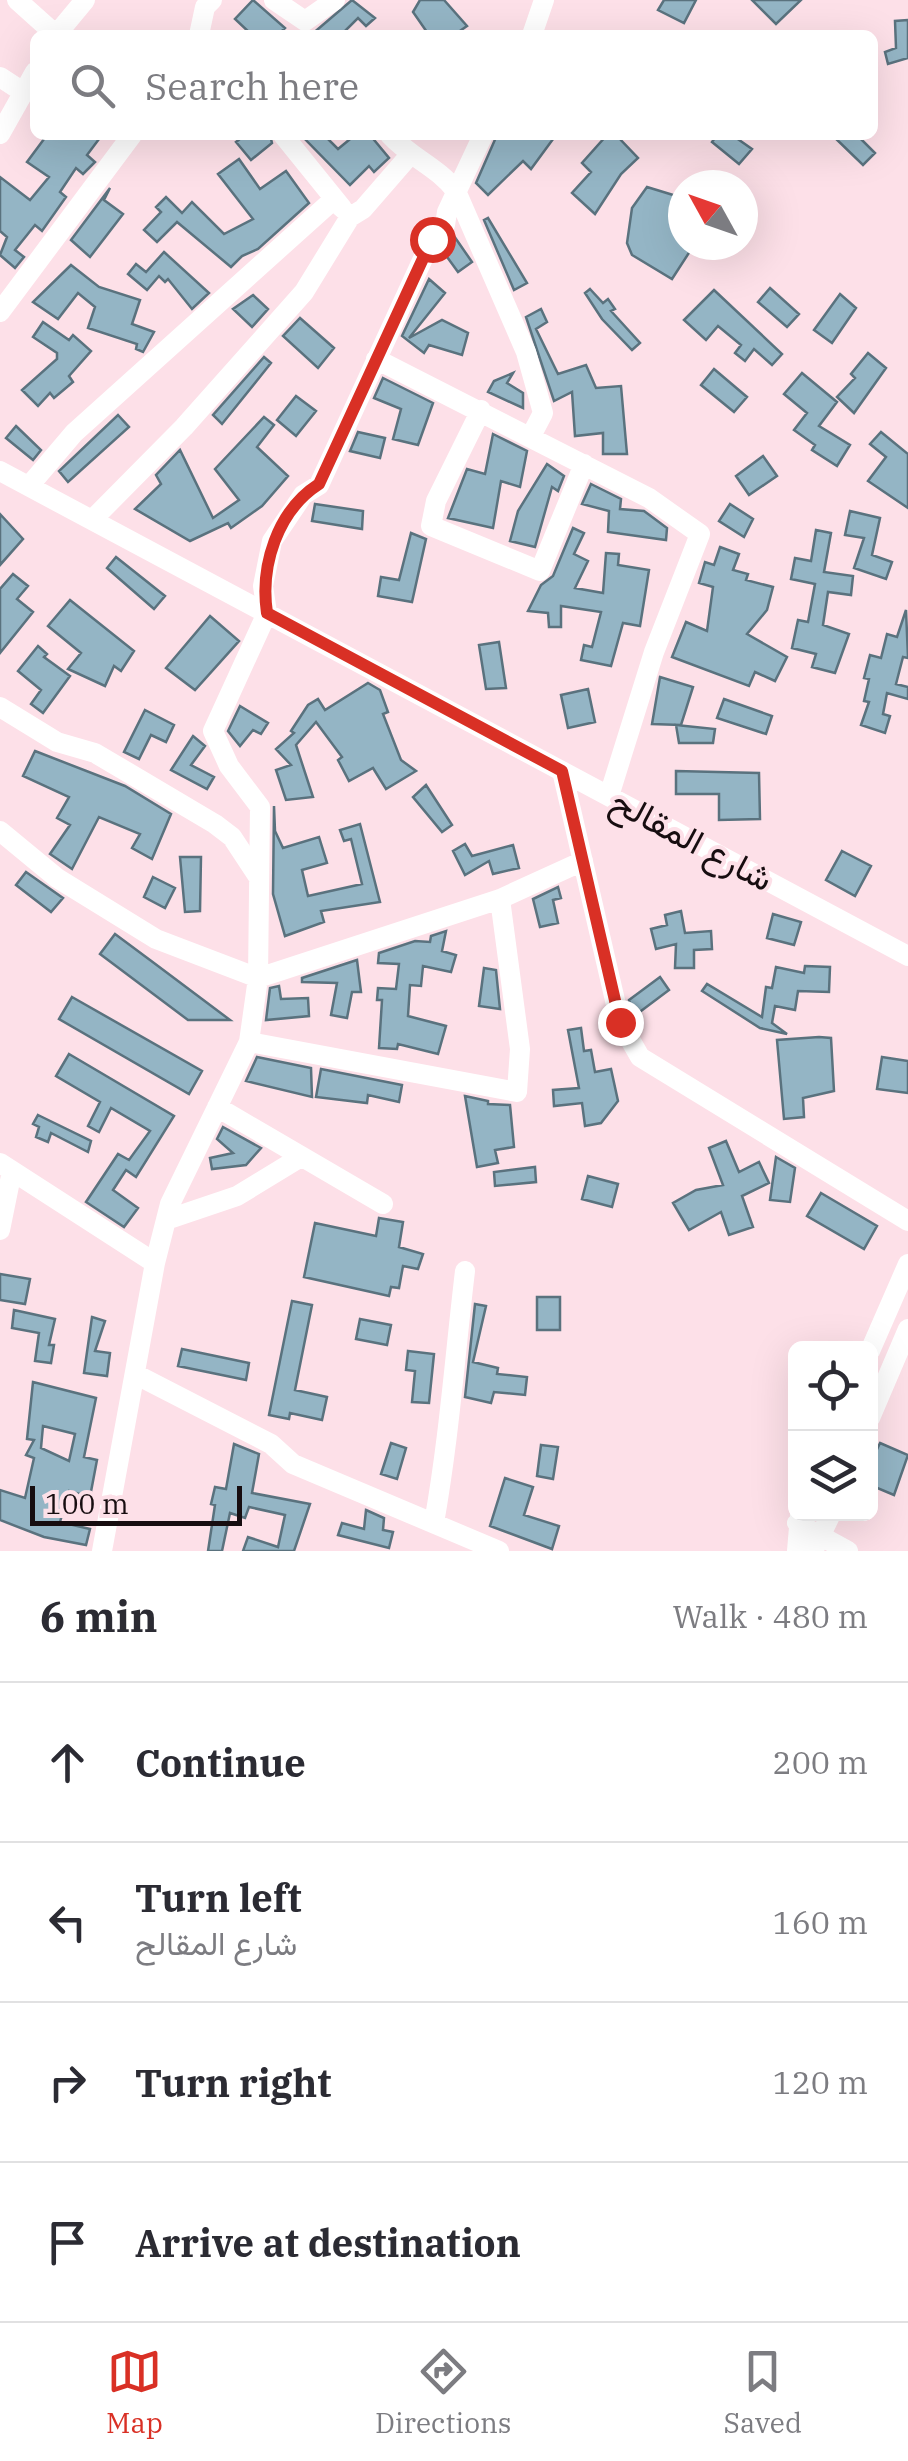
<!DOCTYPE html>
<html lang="en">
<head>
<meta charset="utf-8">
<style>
  :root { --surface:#fff; --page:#f7f7f7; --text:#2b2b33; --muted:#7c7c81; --line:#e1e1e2; --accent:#d93025 }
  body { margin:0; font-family:"IBM Plex Serif",Vazirmatn,serif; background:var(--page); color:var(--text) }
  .controls { position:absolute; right:30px; bottom:30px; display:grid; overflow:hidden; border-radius:15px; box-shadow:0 10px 40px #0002 }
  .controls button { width:90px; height:90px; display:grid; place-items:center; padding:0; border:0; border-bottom:2px solid var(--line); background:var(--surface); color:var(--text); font:50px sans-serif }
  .compass { position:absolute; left:668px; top:170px; width:90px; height:90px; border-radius:50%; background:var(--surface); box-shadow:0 10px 40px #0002; rotate:310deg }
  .scale { position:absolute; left:30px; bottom:25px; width:212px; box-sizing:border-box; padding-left:10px; border:5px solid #170d10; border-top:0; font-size:28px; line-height:35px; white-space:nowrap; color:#170d10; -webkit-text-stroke:8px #fde0e8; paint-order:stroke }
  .stop { position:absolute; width:30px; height:30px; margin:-22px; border:8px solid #d93025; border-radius:50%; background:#fff }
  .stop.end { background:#d93025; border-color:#fff; box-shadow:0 2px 10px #0008 }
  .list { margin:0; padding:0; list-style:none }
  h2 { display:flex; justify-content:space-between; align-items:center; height:130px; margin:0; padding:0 40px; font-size:42px }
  h2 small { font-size:32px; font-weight:400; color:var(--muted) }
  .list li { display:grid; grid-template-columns:65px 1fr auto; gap:30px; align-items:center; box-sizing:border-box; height:160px; padding:0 40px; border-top:2px solid var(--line) }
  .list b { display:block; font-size:38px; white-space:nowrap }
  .list p { margin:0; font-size:32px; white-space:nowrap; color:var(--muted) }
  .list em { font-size:32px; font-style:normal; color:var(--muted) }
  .icon { flex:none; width:55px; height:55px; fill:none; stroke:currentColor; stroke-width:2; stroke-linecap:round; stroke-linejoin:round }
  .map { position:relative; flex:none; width:908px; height:1551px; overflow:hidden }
  .search { position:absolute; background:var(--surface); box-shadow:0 10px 40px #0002; left:30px; right:30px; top:30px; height:110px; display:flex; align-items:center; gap:25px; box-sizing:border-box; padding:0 35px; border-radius:15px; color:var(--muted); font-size:38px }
  .sheet { height:770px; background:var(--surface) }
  nav { display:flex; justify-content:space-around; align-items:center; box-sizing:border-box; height:140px; border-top:2px solid var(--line); background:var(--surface); font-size:28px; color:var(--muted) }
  nav a { display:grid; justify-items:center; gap:5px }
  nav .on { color:var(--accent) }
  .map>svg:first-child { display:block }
  .building { fill:#94b5c5; stroke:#5a727e; stroke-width:2.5; fill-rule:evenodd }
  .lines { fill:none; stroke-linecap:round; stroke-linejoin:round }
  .minor { stroke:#fff; stroke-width:20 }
  .route { stroke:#d93025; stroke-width:12 }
  .labels { text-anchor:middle; stroke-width:8; stroke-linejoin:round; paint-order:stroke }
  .street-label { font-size:35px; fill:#170d10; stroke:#fde0e8 }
</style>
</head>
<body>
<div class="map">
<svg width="908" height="1551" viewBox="0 0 908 1551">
  <rect width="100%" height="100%" fill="#fde0e8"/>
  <path class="building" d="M253,0L285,28L278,35H252L235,19Z
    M352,0L375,18L366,26L358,18L341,35H311Z
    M420,0H444L467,26L454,35H429L413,12Z
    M664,0H696L684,23L658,10Z
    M752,0H801L776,24Z
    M908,20V58L888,64L885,52L896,48L895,21Z
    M47,135H102L87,155L95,162L83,174L76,168L60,192L66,197L42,231L35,225L15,250L24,257L15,268L0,255L7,237L0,231V177L30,200L49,177L27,162Z
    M245,135H270L272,143L251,160L236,142Z
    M301,135H324L338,149L355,135H370L389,158L374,172L369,166L350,185Z
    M497,135H556L531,169L523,161L488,195L476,183Z
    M607,135H616L638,158L621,174L595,214L572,193L591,172L582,163Z
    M717,135H732L752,149L739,164L712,142Z
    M832,135H857L875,153L863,165Z
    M239,159L260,189L286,171L309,203L258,249L242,256L231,267L177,222L157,242L144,230L161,212L156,207L166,197L182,213L192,202L224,234L253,219L218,174Z
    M647,187L683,198V245H694L672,279L632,255L627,243L632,208Z
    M110,188L104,200L123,214L90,257L71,240Z
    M488,218L527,283L514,290L484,220Z
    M454,236L472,262L458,272L442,250Z
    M164,252L209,293L192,309L168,279L165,282L159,276L147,290L128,274L136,264L146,272Z
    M71,265L99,287L140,300L132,324L154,332L143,352L136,349L137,344L88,328L95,307L78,293L58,319L33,302Z
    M429,279L445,293L409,338L442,320L468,333L462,355L429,345L424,353L402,336Z
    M770,288L799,314L787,327L758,302Z
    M590,289L603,303L608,299L615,309L611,311L640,343L632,350L602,319L585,293Z
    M714,290L782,354L772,365L754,349L745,361L735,353L741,345L718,326L706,340L684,320Z
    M840,294L856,308L832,343L814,330Z
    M253,295L268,309L252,327L233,309Z
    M541,309L547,322L536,329L558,374L586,365L596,388L621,386L627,454H603V433L575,436L572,392L554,401L526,317Z
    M300,318L334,348L318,368L283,336Z
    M43,322L69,340L73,335L91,351L69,376L73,382L54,398L50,393L38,406L22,390L57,359V353L33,337Z
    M868,353L886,368L854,413L837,397L855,378L851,374Z
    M264,357L271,363L222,424L213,415Z
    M714,369L747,397L734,412L701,385Z
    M513,373L507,383L523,393V408L488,392L494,381Z
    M802,373L837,402L819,426L850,445L837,466L812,450L815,445L794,430L807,413L784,394Z
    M383,378L433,403L418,445L393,439L401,409L374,398Z
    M296,396L316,411L296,436L277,420Z
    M118,415L129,427L68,482L59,471Z
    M264,417L274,425L257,447L288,476L262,506L231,528L228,523L190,541L135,509L161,484L156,475L180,450L213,518L239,500L215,469Z
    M16,426L41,450L33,460L6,438Z
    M358,432L385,438L380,458L350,451Z
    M881,432L908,454V508L868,481L886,457L870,444Z
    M493,434L527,451L520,487L501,481L493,528L448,518L467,469L485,474Z
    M763,456L777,476L749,495L736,476Z
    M547,464L564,476L558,491L552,487L535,547L510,541L518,511Z
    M591,484L621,499L620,509L644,511L667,528L666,540L608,532L609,511L582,504Z
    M315,504L363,511L362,529L312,521Z
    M730,504L753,519L744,537L719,521Z
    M850,511L880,518L872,555L892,562L886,579L854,568L864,538L845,535Z
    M0,514L23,539L0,565Z
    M573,528L584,533L574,554L588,561L575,588L603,593L606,553L619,554L618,565L649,570L640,626L623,623L611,666L581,660L584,645L592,647L601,612L561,606V627H549L548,613L528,611L541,585L553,576Z
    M816,530L831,533L824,572L853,576L851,595L828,592L823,625L849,634L835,673L812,667L816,654L792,648L798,620L808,622L815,584L791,579L795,558L811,561Z
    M411,533L426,539L412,602L378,596L381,577L399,580Z
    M720,547L739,554L733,570L748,574L746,580L773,587L767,610L747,634L787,657L775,681L755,672L749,686L672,657L686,622L707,631L713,587L699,583L705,562L714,565Z
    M116,557L165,596L154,609L107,568Z
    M13,574L28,586L17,599L33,612L0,653V589Z
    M70,600L134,651L121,671L114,666L105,686L68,669L81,653L48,626Z
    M906,610L908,658L903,657L896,684L908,687V699L887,693L883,714L890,716L885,733L861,725L869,702L864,701L869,679L864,678L870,655L881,658L887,634L897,637Z
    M210,616L239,641L195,690L166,668Z
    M499,642L506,688L486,689L479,645Z
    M38,646L47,654L44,657L70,676L43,713L31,704L41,690L18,671Z
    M660,677L693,687L681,725L652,724Z
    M368,683L380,690L388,712L383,714L401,760L416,771L386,789L373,768L349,781L338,760L342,757L316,722L296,745L313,797L286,800L276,770L291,765L276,749L294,733L291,731L308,705L318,699L325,710Z
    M588,689L595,722L568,728L561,695Z
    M724,699L772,716L766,734L717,718Z
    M240,706L268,723L261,734L253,730L240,746L228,731Z
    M145,710L174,725L166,742L151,735L139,759L124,752Z
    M676,725L715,729L713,743H679Z
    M193,736L205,746L191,765L214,777L207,789L171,770Z
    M35,751L125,786L171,814L152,859L132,848L140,834L99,817L72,869L50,854L70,825L57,818L69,797L23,776Z
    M676,771L759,773L760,819L719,820V794H676Z
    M426,785L452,825L442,832L413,797Z
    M274,806L275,831L283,848L319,837L327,863L302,870L308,896L362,884L351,839L344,841L340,830L360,824L380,902L321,911L324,922L285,936L273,894Z
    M465,844L472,856L513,845L519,868L493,874L489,861L465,875L453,851Z
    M842,851L871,866L855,896L826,880Z
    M180,857H201L200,911L185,912Z
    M26,872L63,898L51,912L16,885Z
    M153,877L175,888L165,908L144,897Z
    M558,887L561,898L553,900L558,923L540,927L533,899Z
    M681,911L685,933L711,931L712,949L694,950V968H675L676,944L656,949L651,929L667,925L665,915Z
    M773,914L801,922L794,945L767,938Z
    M446,931L442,951L456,955L451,972L423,966L421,986L410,985L408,1016L446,1026L438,1054L398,1044L397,1049L379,1048L382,1000H377L378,988L396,989L399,964L378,963L379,953L415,941L430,942L431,936Z
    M115,934L154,963L230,1020H188L100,954Z
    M357,960L361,992H352L347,1018L331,1015L337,983L302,982V978Z
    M805,966L830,967L829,992L798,991L795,1010L775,1006L772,1023L787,1034L760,1028L702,991L707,984L762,1017L766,987L772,988L776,967L804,973Z
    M484,968L496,970L500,1009L479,1006Z
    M660,977L669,990L633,1017L629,1000Z
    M279,986L281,999L308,998L309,1016L266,1020L270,988Z
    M72,997L202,1071L189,1094L59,1019Z
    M581,1028L584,1051L591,1050L595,1072L611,1069L618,1101L601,1123L585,1126L582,1103L554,1106L553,1090L579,1088L568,1030Z
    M819,1037L831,1038L834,1091L803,1098L804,1117L784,1119L777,1040Z
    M69,1054L174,1116L136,1177L126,1170L113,1190L138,1208L124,1227L86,1202L118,1154L129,1160L150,1131L111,1108L99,1132L88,1126L100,1102L56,1076Z
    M257,1057L311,1068L312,1097L246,1081Z
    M882,1057L908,1061V1093L877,1089Z
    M321,1069L402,1085L399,1102L368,1095L367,1103L316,1097Z
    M465,1096L488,1101V1104L510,1105L514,1147L495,1150L498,1163L477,1167Z
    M38,1115L91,1141L88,1152L51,1133L48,1142L36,1137L39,1127L33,1124Z
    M223,1127L261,1148L246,1165L212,1169L210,1158L233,1153L217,1139Z
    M726,1141L739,1172L759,1162L769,1183L742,1196L753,1227L729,1235L721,1212L689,1230L673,1203L696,1190L723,1185L709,1148Z
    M776,1157L795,1168L790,1202L770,1200Z
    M535,1167L536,1182L495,1186L494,1172Z
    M588,1176L618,1184L612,1207L582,1199Z
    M821,1193L877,1226L864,1249L807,1216Z
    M379,1218L403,1222L399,1247L423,1254L418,1269L403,1266L399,1288L391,1287L389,1296L304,1277L315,1223L376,1236Z
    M0,1274L30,1279L25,1304L0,1300Z
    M537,1297H560V1330H537Z
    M292,1301L312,1305L295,1390L327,1397L322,1420L290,1413L289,1419L269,1415Z
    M475,1304L486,1306L473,1362L498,1368L497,1374L527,1377L525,1395L494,1392L491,1403L465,1397Z
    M14,1310L55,1319L49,1345H54L51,1363L35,1361L39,1333L12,1328Z
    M92,1317L105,1321L95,1351L110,1353L107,1376L84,1373Z
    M360,1319L391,1325L387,1345L356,1339Z
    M182,1349L249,1363L246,1380L178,1366Z
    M408,1351L434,1354L429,1403L412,1402L415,1371L406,1370Z
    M33,1382L96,1398L84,1457L97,1460L90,1497L69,1491L60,1522L90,1529L86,1545L44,1537L0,1520V1490L25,1498L34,1458L26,1455L34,1440L27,1439ZM43,1426L75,1434L69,1461L41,1448Z
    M391,1443L406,1448L397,1479L381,1474Z
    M880,1443L908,1455L894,1495L870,1485V1464Z
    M234,1444L259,1454L252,1493L310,1504L294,1551H243L248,1537L278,1547L285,1515L249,1507L245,1518L230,1513L222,1551H208L215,1505L211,1504L215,1487L226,1489Z
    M541,1445L558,1447L553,1479L537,1476Z
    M505,1478L533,1487L524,1515L559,1526L552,1549L490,1526Z
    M366,1510L384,1518L383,1530L393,1532L389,1548L338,1535L342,1523L364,1529Z"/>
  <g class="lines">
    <path class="minor" d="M17,0L56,35
      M274,0L305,21L335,0
      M56,35L85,0
      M199,35L205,7L212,0
      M532,35L544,0
      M0,77L23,92
      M0,134L35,72
      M283,135L342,208
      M390,135C411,158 438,167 456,191L526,352L543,413L531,436
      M0,312L132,135
      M376,359L649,498L700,534L654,652L609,796
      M481,410L436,501L431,526L540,571L584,464
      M0,471L908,956
      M29,486L74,433L333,200
      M92,520L184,427L304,292L350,217L363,209L409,156
      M0,707L57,742L95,753L215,824L232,837L259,878
      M562,771L620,1022L640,1057L908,1221
      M0,831L57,878L156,939L258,978L500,899L583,861
      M249,1042L517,1092L520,1049L500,899
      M217,1107L383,1204
      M0,1163L155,1263
      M166,1220L237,1196L301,1157
      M0,1230L12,1171
      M870,1351L908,1264
      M135,1374L271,1444L293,1464L499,1551
      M870,1418L908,1329
      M434,1523C449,1439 455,1355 465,1271
      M797,1523L848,1551
      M102,1551L155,1263L170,1204L249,1042L258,978L260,807L229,766L213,731L267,613L263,586L272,541L303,495L319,485L432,239L445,225L447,212L483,135
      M797,1551L800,1515
      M813,1551L831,1514"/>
  </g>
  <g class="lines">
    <path class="route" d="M432,239L319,484C277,511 260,566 267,613L562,771L620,1022"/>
  </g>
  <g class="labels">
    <g class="street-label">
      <text transform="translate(692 840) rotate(28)" y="12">شارع المقالح</text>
    </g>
  </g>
</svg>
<div class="controls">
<button><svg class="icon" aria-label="locate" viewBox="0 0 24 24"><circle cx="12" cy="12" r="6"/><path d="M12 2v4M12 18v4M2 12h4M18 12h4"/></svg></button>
<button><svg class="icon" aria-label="layers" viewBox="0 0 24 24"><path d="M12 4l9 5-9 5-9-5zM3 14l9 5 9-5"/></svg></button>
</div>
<svg class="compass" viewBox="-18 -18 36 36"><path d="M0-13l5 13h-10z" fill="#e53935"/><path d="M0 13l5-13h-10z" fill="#7c7c81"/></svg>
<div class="scale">100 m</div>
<div class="stop" style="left:432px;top:239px"></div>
<div class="stop end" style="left:620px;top:1022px"></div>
<div class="search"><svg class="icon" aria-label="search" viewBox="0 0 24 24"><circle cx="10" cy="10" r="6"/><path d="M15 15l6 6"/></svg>Search here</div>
</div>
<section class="sheet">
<h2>6 min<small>Walk · 480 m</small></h2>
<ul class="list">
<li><svg class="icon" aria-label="ahead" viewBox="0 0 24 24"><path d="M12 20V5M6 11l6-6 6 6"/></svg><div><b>Continue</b></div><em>200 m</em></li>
<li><svg class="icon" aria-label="left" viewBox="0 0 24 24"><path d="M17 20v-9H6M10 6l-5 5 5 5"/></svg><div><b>Turn left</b><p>شارع المقالح</p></div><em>160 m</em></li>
<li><svg class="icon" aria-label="right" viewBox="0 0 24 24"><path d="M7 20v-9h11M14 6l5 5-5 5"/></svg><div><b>Turn right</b></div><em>120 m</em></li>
<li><svg class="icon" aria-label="arrive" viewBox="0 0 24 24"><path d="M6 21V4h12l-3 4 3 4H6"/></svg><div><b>Arrive at destination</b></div></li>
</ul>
</section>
<nav>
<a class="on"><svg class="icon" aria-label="map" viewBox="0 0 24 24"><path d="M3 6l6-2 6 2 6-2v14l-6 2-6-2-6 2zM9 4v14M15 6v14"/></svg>Map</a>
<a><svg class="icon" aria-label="directions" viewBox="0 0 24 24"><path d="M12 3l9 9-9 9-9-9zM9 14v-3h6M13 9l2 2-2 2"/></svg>Directions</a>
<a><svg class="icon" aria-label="saved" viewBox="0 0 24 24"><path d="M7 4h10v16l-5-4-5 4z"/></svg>Saved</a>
</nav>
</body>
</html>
